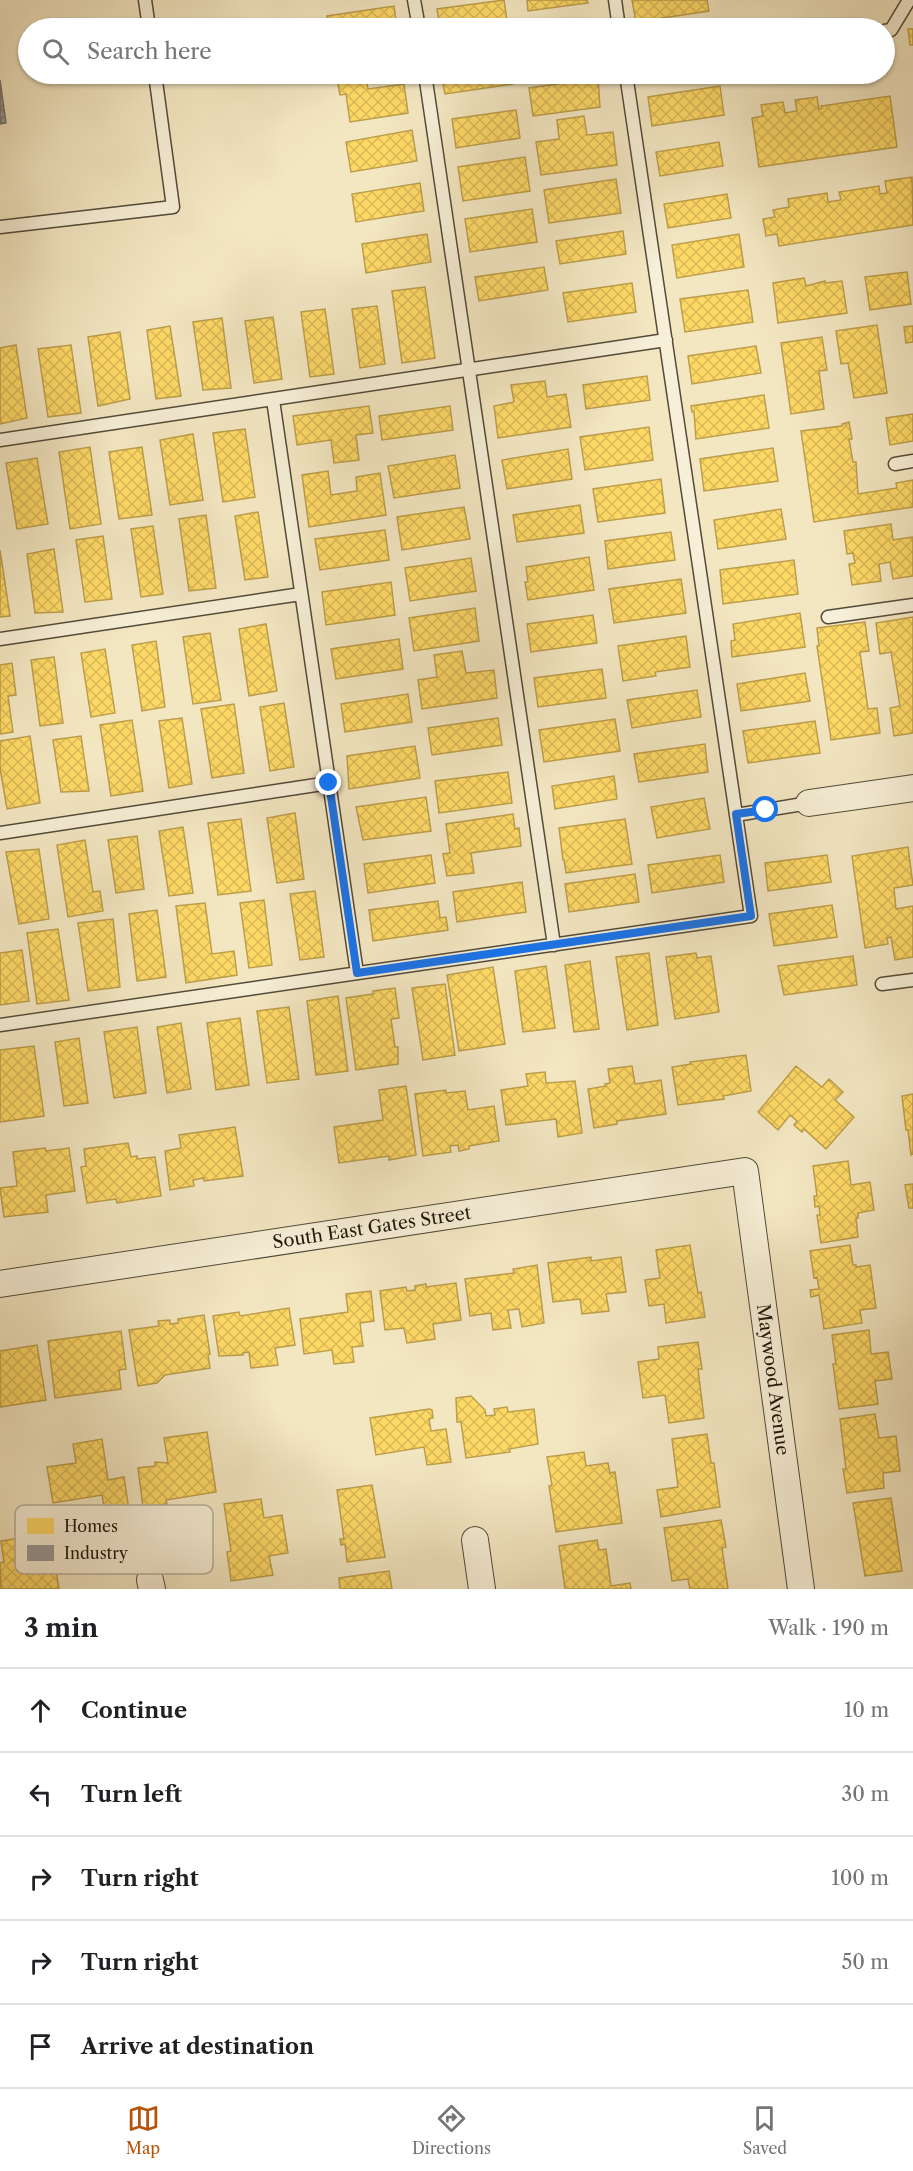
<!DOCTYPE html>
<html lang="en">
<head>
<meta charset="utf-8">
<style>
  :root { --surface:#fff; --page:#f2f2f2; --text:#202124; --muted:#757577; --line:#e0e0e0; --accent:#b45309 }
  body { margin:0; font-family:"Libre Caslon Text",serif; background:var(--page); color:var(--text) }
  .stop { position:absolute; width:18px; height:18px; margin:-14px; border:4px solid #1a73e8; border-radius:50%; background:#fff }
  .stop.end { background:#1a73e8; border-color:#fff; box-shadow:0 2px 6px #0008 }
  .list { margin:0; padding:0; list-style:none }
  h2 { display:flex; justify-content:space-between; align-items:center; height:78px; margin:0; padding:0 24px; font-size:26px }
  h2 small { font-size:20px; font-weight:400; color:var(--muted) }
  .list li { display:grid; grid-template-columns:39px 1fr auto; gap:18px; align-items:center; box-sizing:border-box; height:84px; padding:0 24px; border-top:2px solid var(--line) }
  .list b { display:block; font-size:22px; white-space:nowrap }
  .list em { font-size:20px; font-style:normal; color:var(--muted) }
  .icon { flex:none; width:33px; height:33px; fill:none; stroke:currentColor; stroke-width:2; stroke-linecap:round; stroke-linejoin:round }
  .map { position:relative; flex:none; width:913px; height:1589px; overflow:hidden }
  .search { position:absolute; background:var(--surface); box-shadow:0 2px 4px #0004; left:18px; right:18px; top:18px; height:66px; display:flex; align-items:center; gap:15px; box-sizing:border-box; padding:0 21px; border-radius:33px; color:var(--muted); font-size:22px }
  .sheet { height:498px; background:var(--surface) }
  nav { display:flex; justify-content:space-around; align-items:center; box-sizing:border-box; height:84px; border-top:2px solid var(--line); background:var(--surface); font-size:16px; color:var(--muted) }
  nav a { display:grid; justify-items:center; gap:3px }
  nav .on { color:var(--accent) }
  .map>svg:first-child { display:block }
  .homes { fill:url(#homes-cross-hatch); stroke:#bc9e4b; stroke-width:1.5 }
  .industry { fill:url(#industry-cross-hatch); stroke:#74726e; stroke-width:1.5 }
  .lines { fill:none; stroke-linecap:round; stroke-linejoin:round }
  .lane-casing { stroke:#534a39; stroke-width:15 }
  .street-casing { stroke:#534a39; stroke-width:28 }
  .lane { stroke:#f7efd7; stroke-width:12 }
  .street { stroke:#f7efd7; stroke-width:26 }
  .route { stroke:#1a73e8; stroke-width:8 }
  .labels { text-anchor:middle; stroke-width:6; stroke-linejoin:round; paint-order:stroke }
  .street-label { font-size:18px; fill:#1e160b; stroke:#f7efd7 }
  .key { fill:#f7efd7; stroke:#b6ae9a; stroke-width:1.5 }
  .key-label { font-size:16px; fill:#1e160b }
</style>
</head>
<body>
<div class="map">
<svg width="913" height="1589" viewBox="0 0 913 1589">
  <defs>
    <pattern id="homes-cross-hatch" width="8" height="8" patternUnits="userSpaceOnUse" patternTransform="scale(1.5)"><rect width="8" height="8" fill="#ffd966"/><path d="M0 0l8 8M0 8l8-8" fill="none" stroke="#daba57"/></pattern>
    <pattern id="industry-cross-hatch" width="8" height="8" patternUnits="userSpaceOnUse" patternTransform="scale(1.5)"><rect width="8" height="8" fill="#999"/><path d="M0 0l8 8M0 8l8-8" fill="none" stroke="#7c7c7b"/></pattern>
  </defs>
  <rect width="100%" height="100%" fill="#f3e7c2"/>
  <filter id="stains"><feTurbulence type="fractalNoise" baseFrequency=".00333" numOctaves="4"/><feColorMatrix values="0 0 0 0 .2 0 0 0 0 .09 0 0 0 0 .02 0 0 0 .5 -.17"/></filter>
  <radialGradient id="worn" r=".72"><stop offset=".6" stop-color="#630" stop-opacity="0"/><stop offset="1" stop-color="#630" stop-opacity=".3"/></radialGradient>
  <path class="homes" d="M504,0L508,28H440L437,9Z
    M527,0H587L588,3L528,11Z
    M632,0H707L709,11L636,22Z
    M394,6L397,28H329L327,16Z
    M908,29H913V45H910Z
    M336,74H365L368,89L404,84L408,113L350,122L346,94L340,95Z
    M441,74H512L513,84L445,94Z
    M598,78L600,107L533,116L529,88Z
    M720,86L724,115L652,126L648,97Z
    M890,96L897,147L759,167L752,118L763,116L761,105L783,102L785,113L797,111L795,100L817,97L819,109L822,108L821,106Z
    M516,110L520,138L456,148L452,119Z
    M584,116L587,135L613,132L617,165L541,175L536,142L559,139L557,120Z
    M412,130L417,161L351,172L346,142Z
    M719,142L723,166L660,176L656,152Z
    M525,157L530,191L463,201L458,167Z
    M912,177L913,225L779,246L777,234L766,236L763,219L775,217L773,210L789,207L788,199L827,193L828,202L841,200L839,192L879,186L880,194L887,193L885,181Z
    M616,179L621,213L549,223L544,190Z
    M420,183L424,211L356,222L352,194Z
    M727,194L731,218L668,228L664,204Z
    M532,209L537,242L470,252L465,219Z
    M623,231L626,254L560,264L556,241Z
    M427,234L431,262L366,273L362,244Z
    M739,234L744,267L677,278L672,245Z
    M544,267L548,290L479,301L475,277Z
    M907,272L911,304L870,310L865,277Z
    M804,278L806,286L825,281V283L842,281L847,313L778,323L773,283Z
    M632,283L636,312L568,322L563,293Z
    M425,287L435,358L402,363L392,291Z
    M748,290L753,322L685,332L680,299Z
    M377,306L385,364L360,368L352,309Z
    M325,309L334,374L310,377L301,312Z
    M273,317L282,379L254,383L245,321Z
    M222,318L231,388L203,390L193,322Z
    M877,325L887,393L854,398L848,363L841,364L836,331Z
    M170,326L181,396L156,399L147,330Z
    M913,326V342L906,343L904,327Z
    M120,332L130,399L98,406L88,337Z
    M822,337L827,370L819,371L824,409L791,414L781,343Z
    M16,345L27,418L0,424V348Z
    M71,345L81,413L48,417L38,349Z
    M756,346L761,373L692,384L688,356Z
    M647,376L650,400L586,409L583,385Z
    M545,381L547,397L566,394L571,427L498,438L494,406L514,402L511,385Z
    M764,395L769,428L696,439L694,412H692L691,406Z
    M369,406L373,433L356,435L359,460L334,463L331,440L297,445L293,416Z
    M450,406L453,430L382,440L379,416Z
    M913,414V441L890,445L886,418Z
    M849,422L852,439H849L853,462H856L858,494L897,488L896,483L913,480V507L814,522L801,431L842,426V424Z
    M649,427L653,460L585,470L580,437Z
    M245,429L255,497L223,502L213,433Z
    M193,434L203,500L170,505L160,440Z
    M90,447L101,524L70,529L59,452Z
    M142,447L152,515L119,519L109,452Z
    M773,448L778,481L704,491L700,459Z
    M568,449L572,479L507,489L502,460Z
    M455,455L460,488L394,498L388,466Z
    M37,458L48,524L17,529L6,463Z
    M328,471L331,495L357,491L356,477L380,473L386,515L309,527L302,475Z
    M661,479L665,513L598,522L593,489Z
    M580,505L584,533L517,542L513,515Z
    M464,507L470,539L402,550L397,517Z
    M781,509L786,539L718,549L714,520Z
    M258,512L268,577L245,580L235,516Z
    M206,515L216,588L189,591L179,519Z
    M891,524L893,540L913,537V576L893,579L890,562L879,564L881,581L852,585L849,564L855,563L853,553L847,554L844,531Z
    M153,526L163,594L141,597L131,529Z
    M385,530L389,560L320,570L315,539Z
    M671,532L675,560L608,569L605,541Z
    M103,536L112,599L85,602L76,540Z
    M54,549L63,612L35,613L27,554Z
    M0,550L10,616L0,617Z
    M589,557L594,590L528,600L525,582H528L526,567Z
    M471,558L476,591L410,601L405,568Z
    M794,560L798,594L723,604L720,570Z
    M681,579L686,613L614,623L609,589Z
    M391,582L395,615L326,625L322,592Z
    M475,608L479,641L414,651L409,618Z
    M800,613L805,647L732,657L731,641L735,640L733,624Z
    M593,615L597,643L531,652L527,624Z
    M913,617V733L894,736L890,708L900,706L891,652L880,654L876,623Z
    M865,622L869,651L860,652L868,709L877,708L880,733L831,740L817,646H819L817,628Z
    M266,624L277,691L249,696L239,629Z
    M210,633L221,700L193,704L183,637Z
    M686,636L690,667L655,672L656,676L623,681L618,646Z
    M399,639L403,669L336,679L331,649Z
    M156,641L165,707L142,711L132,645Z
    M105,649L115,713L91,717L81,653Z
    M462,651L466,673L494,670L497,698L422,709L418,680L437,677L434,655Z
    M54,657L63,723L40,726L31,660Z
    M12,663L16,695L8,696L13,732L0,734V665Z
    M602,669L606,698L538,707L534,678Z
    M805,673L810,701L741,711L737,684Z
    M697,690L701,717L632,728L627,700Z
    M408,694L412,722L345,732L341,704Z
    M284,703L294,767L270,771L260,707Z
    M234,704L244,773L212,778L201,709Z
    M182,718L192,784L169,788L159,721Z
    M498,718L502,745L432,755L428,728Z
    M615,719L620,751L544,762L539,730Z
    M132,720L143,791L111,796L100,725Z
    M815,721L820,753L748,763L743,731Z
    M30,736L40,803L7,809L0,768V741Z
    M81,736L89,791L61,792L53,740Z
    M705,744L708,772L639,782L634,754Z
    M415,746L420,778L349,789L347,756Z
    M508,772L512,803L439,813L435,781Z
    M614,776L617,799L555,809L552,786Z
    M426,797L431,831L363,840L356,807Z
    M704,798L710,829L657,838L651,807Z
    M295,813L304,879L277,883L267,818Z
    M513,814L515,829L519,828L521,846L471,853L474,873L447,876L443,854L450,853L446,824Z
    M241,819L251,891L218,895L208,823Z
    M625,819L632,864L566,873L564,860H563L559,828Z
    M183,827L193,893L169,896L159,831Z
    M137,836L144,889L116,893L108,840Z
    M85,840L93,892L100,891L103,911L68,917L57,845Z
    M908,847L913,885L894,888L896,909L913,906V957L895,960L891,937L887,938L888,944L865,948L852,856Z
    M39,849L49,919L19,924L6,852Z
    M431,855L435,883L368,893L364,864Z
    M720,855L724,882L652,893L648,865Z
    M827,855L831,882L768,891L765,863Z
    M635,874L639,902L569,912L565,884Z
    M522,882L526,912L457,922L453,892Z
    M315,891L324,957L300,960L290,894Z
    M264,900L272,965L249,968L240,903Z
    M438,901L440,918L446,917L448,930L373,941L369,910Z
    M205,903L212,954L234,951L237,975L186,983L176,906Z
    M832,905L837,937L774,946L769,914Z
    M157,910L166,977L137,981L129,914Z
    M113,919L120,987L88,991L78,923Z
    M58,929L69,1000L37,1004L27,933Z
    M22,950L29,1001L0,1005V953Z
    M649,953L658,1025L627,1030L616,957Z
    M696,953L697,958L711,956L719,1012L675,1019L666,957Z
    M853,956L857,985L784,995L778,966Z
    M590,961L599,1029L574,1032L565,965Z
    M546,966L555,1028L523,1032L515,971Z
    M493,967L505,1044L459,1051L447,975Z
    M445,984L455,1055L423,1060L412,988Z
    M395,988L399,1018L391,1019L395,1047H398V1064L356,1070L346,998L373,994V991Z
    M338,996L348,1071L316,1075L307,1001Z
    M289,1007L299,1079L267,1083L257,1011Z
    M240,1018L249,1085L216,1090L207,1023Z
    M181,1023L191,1089L167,1093L157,1027Z
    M137,1027L146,1093L114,1098L104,1032Z
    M79,1038L88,1103L64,1106L55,1042Z
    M34,1046L44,1116L0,1122V1050Z
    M746,1055L751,1091L723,1096L724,1099L678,1105L672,1067L691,1064L690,1062Z
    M632,1066L635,1084L661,1080L666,1114L617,1121V1124L594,1128L588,1089L606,1086L605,1084L610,1083L608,1069Z
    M796,1066L822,1087L829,1079L843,1092L835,1100L854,1117L826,1149L804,1129L802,1132L794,1125L797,1121L790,1115L778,1130L758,1112Z
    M545,1072L546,1083L575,1081L582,1133L558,1137L556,1119L506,1125L501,1090L528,1086L526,1074Z
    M406,1086L416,1155L389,1160V1156L339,1163L334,1127L383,1120L379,1090Z
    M446,1090V1093L465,1091L468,1110L494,1106L499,1141L469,1146V1149L459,1151L458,1145L450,1146L451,1152L423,1156L415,1094Z
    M913,1094V1154L911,1155L908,1130H906L902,1096Z
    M235,1127L243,1176L204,1181V1178L193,1180L194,1186L170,1190L165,1151L181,1148L179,1135Z
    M128,1143L131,1157L137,1156V1159L155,1157L161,1196L117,1203L116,1199L87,1203L81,1167L86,1166L84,1149Z
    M45,1148L46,1151L69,1148L75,1191L46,1195L48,1212L4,1217L0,1188L17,1186L13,1152Z
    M848,1161L851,1185L870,1182L874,1210L858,1213V1218H856L858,1237L821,1243L817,1215H820L819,1206L815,1207L814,1196H817L813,1166Z
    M913,1184V1208H909L905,1185Z
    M690,1245L698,1293L701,1292L705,1317L666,1323L664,1304L649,1306L645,1280L660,1278L656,1250Z
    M850,1245L853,1265H856V1267L870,1265L876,1308L860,1310L862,1323L824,1329L819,1295L811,1297L810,1290L819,1289L817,1277L814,1278L810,1251Z
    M591,1257V1261L621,1257L626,1292L606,1294L609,1311L582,1314L580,1299L553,1302L548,1263Z
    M537,1265L544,1323L522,1327L519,1309L508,1310L511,1328L493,1330L491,1313L470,1316L465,1279L514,1273L513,1269Z
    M456,1283L461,1320L433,1324L435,1339L407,1343L404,1328L385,1330L380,1291L406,1287L407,1291L415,1290V1286L426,1284V1287Z
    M371,1291L374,1321L360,1323L363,1346L352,1347L354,1362L334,1364L332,1350L304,1354L300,1319L348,1312L346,1294Z
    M289,1308L295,1345L275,1348L278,1365L251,1368L249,1352L243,1353V1355L219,1356L213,1316L239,1312L240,1316Z
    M204,1315L210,1354L208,1355L210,1368L165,1375L157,1383L138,1386L129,1330L159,1326L158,1321L170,1320V1324L178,1323V1319Z
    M869,1330L871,1354L888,1352L892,1379L875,1381L878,1404L839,1409L833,1364H836L832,1335Z
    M121,1331L126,1369L119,1370L121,1389L55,1398L48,1341Z
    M698,1342L702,1369H698L704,1418L669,1423L665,1395L643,1398L638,1362L659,1359L658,1347Z
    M37,1345L46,1400L0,1407V1351Z
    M471,1396L485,1410L486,1416L495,1415L494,1409L507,1407L508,1412L534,1409L538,1444L509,1449L510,1452L466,1458L461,1422H457L456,1398Z
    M429,1409L432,1410L433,1418L429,1419L431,1431L446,1429L451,1462L427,1465L424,1447L376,1455L370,1418Z
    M875,1414L879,1438L896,1436L900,1471L883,1473L884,1488L847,1493L843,1469H846L840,1419Z
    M207,1432L216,1492L166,1500L167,1504L143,1507L138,1468L155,1466V1462L168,1463L164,1438Z
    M707,1434L711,1463H714L720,1507L661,1517L657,1490L678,1487L672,1439Z
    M102,1439L108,1480L124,1477L129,1510L105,1513L102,1495L53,1503L47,1467L76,1463L73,1444Z
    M584,1452L586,1466L608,1463L610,1473L615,1472L622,1523L556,1532L549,1486L552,1485L547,1457Z
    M372,1485L385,1557L347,1562L345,1544L341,1545L340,1539H344L337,1490Z
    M891,1498L902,1571L865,1576L853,1503Z
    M261,1499L264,1518L282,1515L288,1553L269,1556L273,1575L231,1581L227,1552L231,1551L224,1504Z
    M721,1520L726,1547L722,1548L728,1589H690L688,1579L672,1581L664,1528Z
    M50,1533L59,1589H1L0,1563L4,1562L1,1541Z
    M597,1540L599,1550L606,1549L611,1586L630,1583L631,1589H565L559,1546Z
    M389,1571L392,1589H340L339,1578Z"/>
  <path class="industry" d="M0,80L6,123L0,124Z"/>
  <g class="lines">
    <g class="lane-casing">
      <path id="lane" d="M145,0L149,28
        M414,0L419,28
        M615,0L619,28
        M884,31L891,30L909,0
        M425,74L554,945
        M0,227L173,207L155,74
        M273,400L357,973
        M0,440L666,340
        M895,464L913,461
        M828,617L913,605
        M0,639L301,594
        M736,815L809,803
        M0,833L329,783
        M882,984L913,980
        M0,1025L751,916L626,74"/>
    </g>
    <g class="street-casing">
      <g id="street">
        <path d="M809,803L913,788"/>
        <path id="s1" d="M0,1284L745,1171L801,1589"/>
        <path d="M475,1540L482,1589"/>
        <path d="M150,1580L152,1589"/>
      </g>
    </g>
    <use href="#lane" class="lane"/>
    <use href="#street" class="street"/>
  </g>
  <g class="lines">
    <path class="route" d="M329,783L357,973L751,916L736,814L766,810"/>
  </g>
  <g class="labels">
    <g class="street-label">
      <text dy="6" stroke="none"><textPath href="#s1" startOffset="376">South East Gates Street</textPath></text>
      <text dy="6" stroke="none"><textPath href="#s1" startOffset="964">Maywood Avenue</textPath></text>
    </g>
  </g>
  <rect x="15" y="1505" width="198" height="69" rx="9" class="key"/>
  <rect x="27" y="1518" width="27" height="16" fill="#ffd966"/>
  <rect x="27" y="1545" width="27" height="16" fill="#999"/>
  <g class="key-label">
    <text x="64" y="1532">Homes</text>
    <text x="64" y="1559">Industry</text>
  </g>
  <rect width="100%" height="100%" filter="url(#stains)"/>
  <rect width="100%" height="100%" fill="url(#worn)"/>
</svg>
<div class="stop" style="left:766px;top:810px"></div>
<div class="stop end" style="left:329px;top:783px"></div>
<div class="search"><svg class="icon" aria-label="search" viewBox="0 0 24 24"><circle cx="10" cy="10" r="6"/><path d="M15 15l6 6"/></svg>Search here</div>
</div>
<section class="sheet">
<h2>3 min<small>Walk · 190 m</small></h2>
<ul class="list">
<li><svg class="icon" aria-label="ahead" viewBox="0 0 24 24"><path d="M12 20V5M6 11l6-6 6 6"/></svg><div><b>Continue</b></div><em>10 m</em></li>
<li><svg class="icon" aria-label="left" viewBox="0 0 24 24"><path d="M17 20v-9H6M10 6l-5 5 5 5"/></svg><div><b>Turn left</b></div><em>30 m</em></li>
<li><svg class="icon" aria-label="right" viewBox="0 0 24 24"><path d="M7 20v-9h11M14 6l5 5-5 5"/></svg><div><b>Turn right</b></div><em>100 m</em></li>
<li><svg class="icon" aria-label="right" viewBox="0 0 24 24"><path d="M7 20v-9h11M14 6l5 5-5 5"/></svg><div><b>Turn right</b></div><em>50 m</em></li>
<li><svg class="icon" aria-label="arrive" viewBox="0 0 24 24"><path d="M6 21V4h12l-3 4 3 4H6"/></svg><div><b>Arrive at destination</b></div></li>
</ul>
</section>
<nav>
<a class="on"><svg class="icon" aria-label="map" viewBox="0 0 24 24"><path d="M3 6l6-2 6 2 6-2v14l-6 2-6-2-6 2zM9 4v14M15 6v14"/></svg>Map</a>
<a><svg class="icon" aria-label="directions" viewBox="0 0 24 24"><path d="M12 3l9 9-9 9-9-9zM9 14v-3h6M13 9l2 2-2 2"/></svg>Directions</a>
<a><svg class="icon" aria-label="saved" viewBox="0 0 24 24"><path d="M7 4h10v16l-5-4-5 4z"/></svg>Saved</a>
</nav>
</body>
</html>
